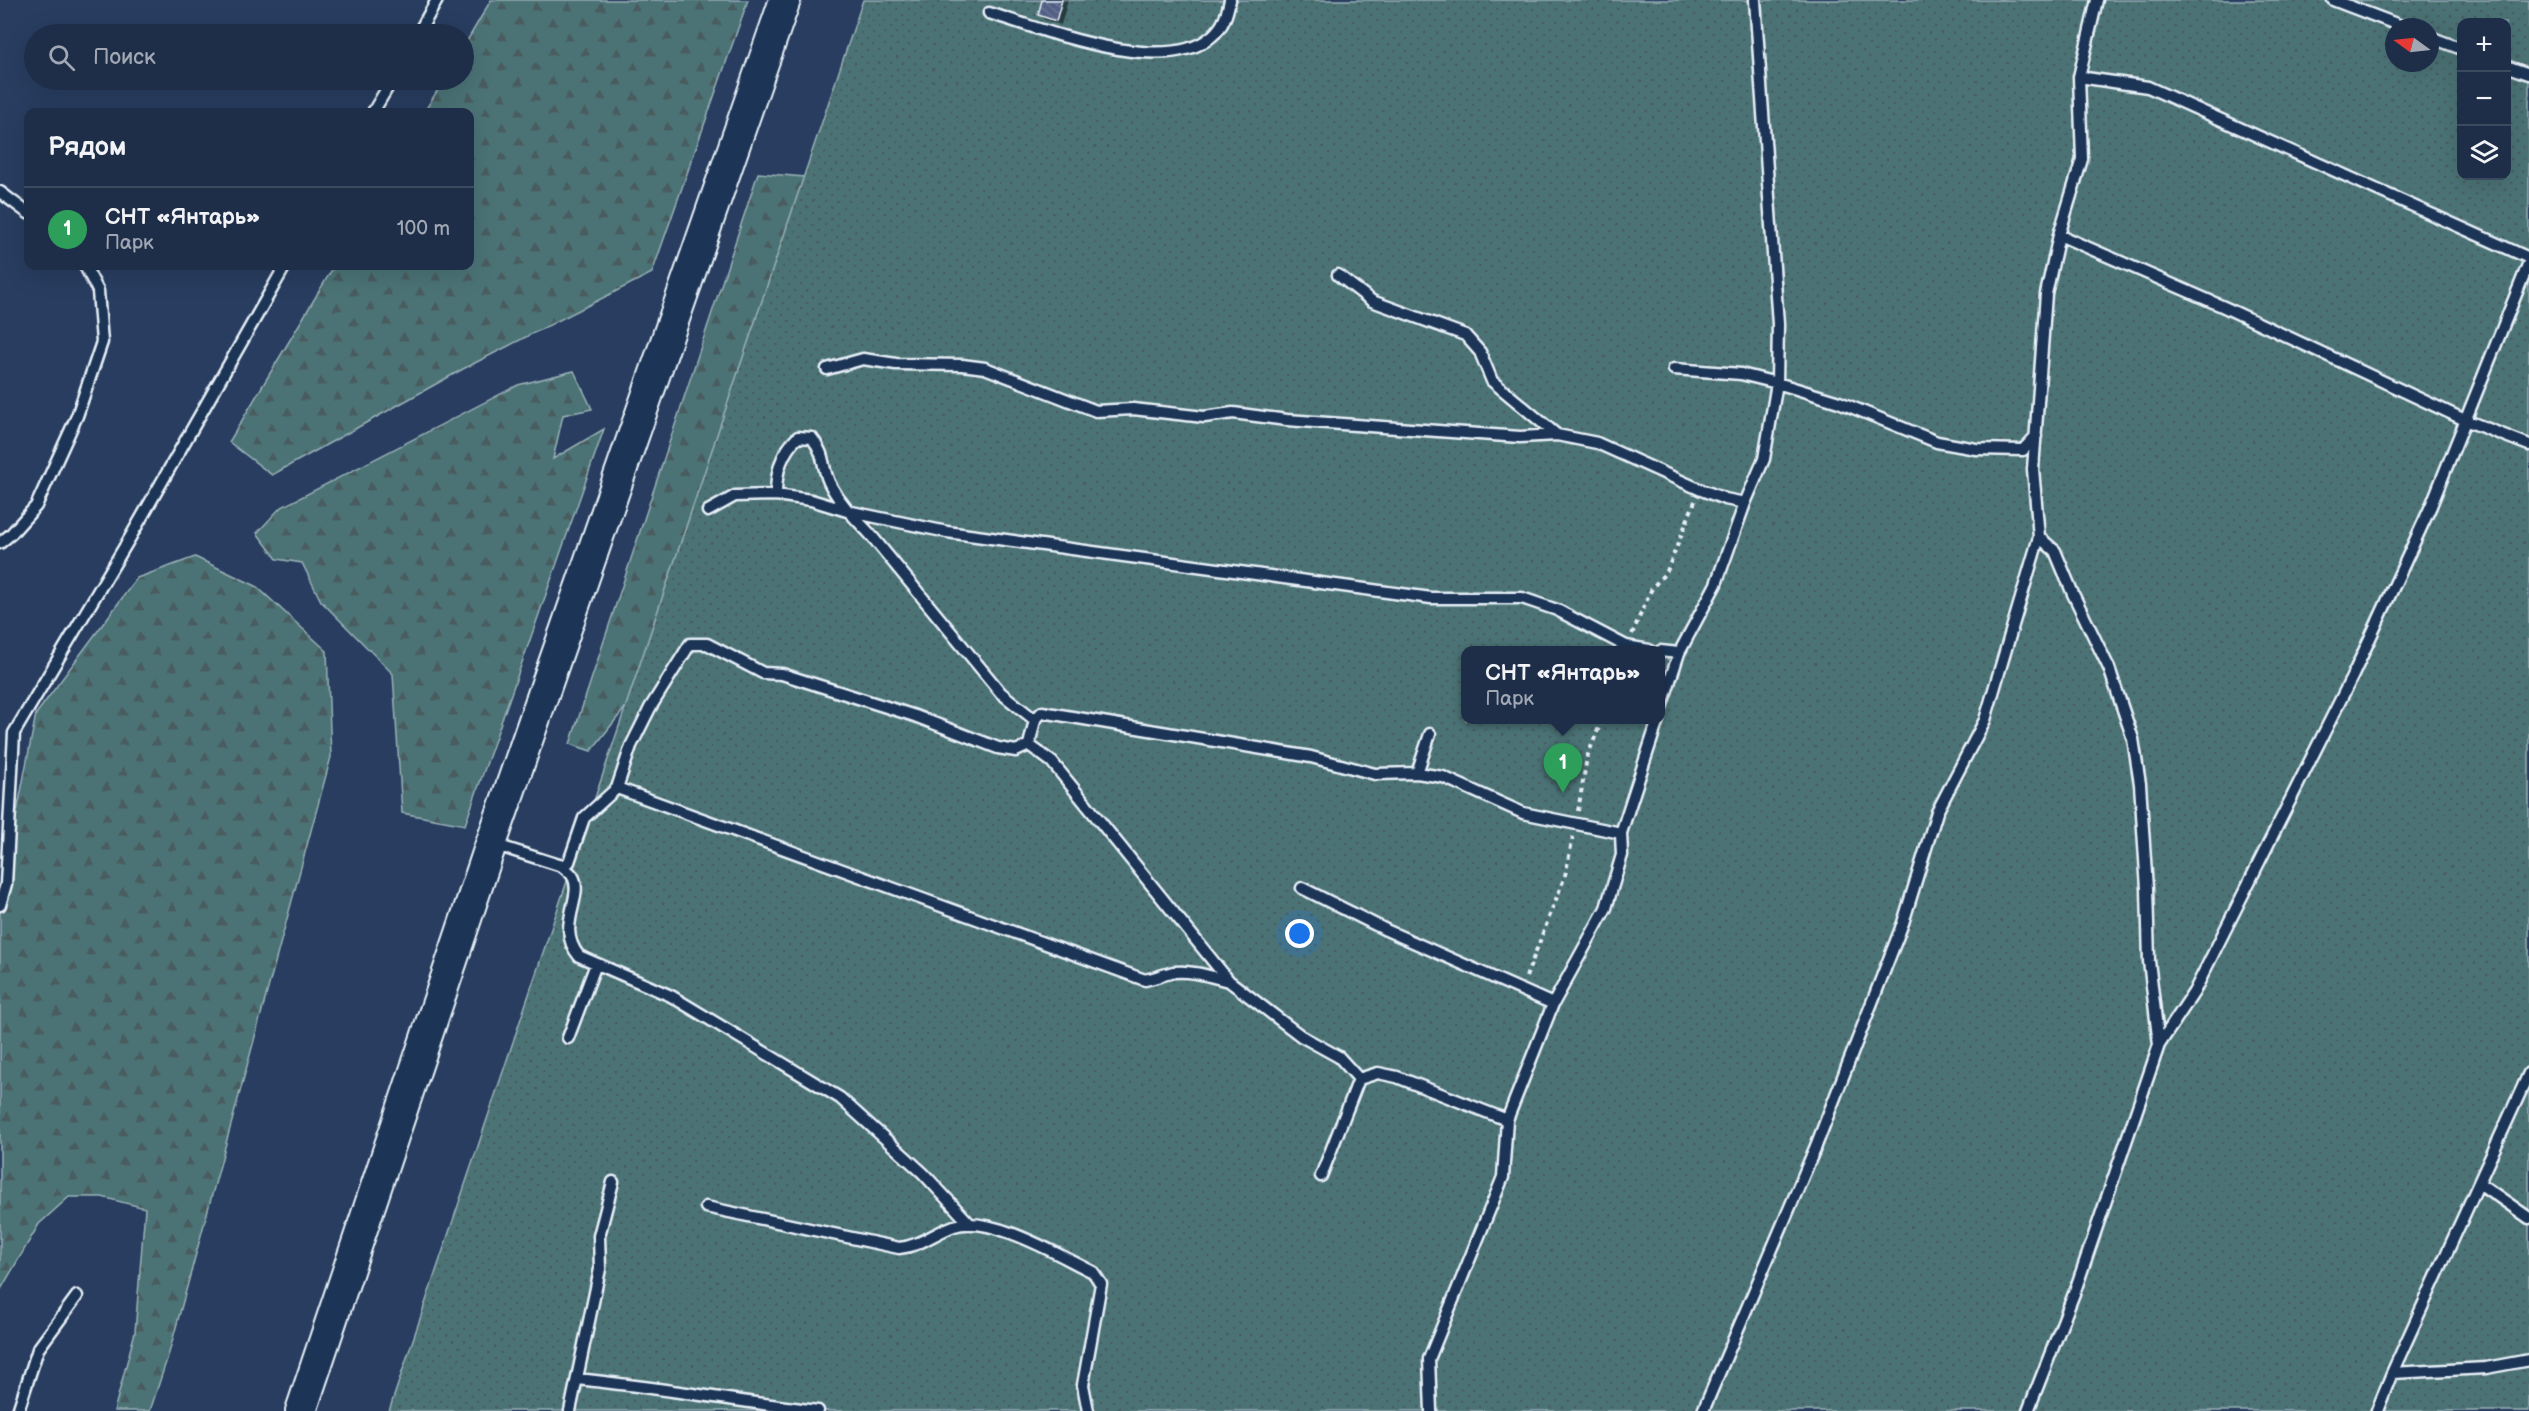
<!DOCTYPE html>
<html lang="ru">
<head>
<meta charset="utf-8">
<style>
  :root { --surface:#1e2e48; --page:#26364f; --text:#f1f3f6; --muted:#a1a8b4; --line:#3c4a60; --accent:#bca0f2 }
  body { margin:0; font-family:"Balsamiq Sans",sans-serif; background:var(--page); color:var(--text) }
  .controls { position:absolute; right:18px; top:18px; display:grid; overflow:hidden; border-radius:12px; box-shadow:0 6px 24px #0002 }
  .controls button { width:54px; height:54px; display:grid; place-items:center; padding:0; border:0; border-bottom:2px solid var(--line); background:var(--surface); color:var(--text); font:30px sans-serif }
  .compass { position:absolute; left:2385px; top:18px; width:54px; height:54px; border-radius:50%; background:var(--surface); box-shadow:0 6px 24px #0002; rotate:285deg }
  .you { position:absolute; left:1300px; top:934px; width:21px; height:21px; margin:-15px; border:4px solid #fff; border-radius:50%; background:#1a73e8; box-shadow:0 0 0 9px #1a73e833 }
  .badge { display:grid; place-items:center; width:39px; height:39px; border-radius:50%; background:var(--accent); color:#fff; font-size:20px; font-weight:700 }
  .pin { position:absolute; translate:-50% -50px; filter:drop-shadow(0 2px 3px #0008) }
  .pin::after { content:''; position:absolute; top:32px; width:21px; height:18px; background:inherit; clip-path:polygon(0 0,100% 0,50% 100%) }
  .popup { position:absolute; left:1461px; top:646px; width:204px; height:78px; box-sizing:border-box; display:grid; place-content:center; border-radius:12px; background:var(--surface); filter:drop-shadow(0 2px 4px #0005); font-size:20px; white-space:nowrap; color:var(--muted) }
  .popup b { font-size:22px; color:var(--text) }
  .popup::after { content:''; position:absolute; left:50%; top:100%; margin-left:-12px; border:12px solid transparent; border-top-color:var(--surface) }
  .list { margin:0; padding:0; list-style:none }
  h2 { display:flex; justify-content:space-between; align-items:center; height:78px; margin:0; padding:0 24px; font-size:26px }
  h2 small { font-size:20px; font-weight:400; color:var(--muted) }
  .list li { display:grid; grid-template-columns:39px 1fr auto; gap:18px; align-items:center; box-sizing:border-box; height:84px; padding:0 24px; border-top:2px solid var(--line) }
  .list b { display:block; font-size:22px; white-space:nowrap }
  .list p { margin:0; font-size:20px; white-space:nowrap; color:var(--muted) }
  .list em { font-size:20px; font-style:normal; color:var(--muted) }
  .icon { flex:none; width:33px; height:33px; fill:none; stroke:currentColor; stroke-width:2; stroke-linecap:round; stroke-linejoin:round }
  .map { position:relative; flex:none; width:2529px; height:1411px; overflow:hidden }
  .search { position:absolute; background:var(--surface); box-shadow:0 6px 24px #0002; left:24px; top:24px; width:450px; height:66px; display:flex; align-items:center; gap:15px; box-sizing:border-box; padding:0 21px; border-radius:33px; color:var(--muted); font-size:22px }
  .panel { position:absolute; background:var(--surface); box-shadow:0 6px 24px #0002; left:24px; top:108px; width:450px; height:162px; border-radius:12px }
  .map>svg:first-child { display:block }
  .forest { fill:url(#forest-firs); stroke:#9ab2b7; stroke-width:1.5 }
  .park { fill:url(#park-dots); stroke:#9ab2b7; stroke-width:1.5; fill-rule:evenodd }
  .shadow { fill:#0007 }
  .building { fill:url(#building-back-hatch); stroke:#e8f1f8; stroke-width:1.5 }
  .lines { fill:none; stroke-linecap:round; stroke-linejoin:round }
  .lane-casing { stroke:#e8f1f8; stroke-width:15 }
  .secondary-casing { stroke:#e8f1f8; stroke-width:34 }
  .path { stroke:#e8f1f8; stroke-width:4; stroke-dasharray:4.5 4.5; stroke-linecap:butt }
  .lane { stroke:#1d3557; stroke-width:10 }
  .secondary { stroke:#1d3557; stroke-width:30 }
</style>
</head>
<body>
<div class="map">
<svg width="2529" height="1411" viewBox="0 0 2529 1411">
  <defs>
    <pattern id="forest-firs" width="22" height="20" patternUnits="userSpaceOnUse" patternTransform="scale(1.5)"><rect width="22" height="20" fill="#4c7376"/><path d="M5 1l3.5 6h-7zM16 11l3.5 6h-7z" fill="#495b5e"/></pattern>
    <pattern id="park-dots" width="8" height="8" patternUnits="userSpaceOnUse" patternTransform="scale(1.5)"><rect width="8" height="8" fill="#4c7376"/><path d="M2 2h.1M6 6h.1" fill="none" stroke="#495b5e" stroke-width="1.8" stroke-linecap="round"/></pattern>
    <pattern id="building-back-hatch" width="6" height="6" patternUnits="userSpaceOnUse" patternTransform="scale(1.5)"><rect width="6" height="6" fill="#525e85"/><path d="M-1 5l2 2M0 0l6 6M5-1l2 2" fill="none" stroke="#6b7697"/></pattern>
  </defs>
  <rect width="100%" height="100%" fill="#283d60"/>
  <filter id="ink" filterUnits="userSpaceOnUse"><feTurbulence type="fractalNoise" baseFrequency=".0167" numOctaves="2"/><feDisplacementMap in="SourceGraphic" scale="12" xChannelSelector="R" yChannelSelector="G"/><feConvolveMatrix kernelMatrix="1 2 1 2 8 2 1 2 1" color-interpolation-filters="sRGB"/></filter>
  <g filter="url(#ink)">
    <path class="forest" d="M491,0H748L652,273L463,369L272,475L229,442L334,266H470V112H424L444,80H464V46Z
      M758,173L828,179L699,614L591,751L570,744Z
      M574,371L592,409L563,415L553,459L604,429L465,825L402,813L393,674L321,601L302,563L277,559L257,533L280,508L518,385Z
      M195,557L256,586L327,651L331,757L169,1353L150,1411H114L135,1332L145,1208L102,1197H69L39,1224L0,1291V900L36,714L137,578Z"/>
    <path class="park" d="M863,0H2529V1411H389ZM2462,22H2506V176H2462ZM2394,27H2430V63H2394ZM1466,650H1660V720H1466Z"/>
    <path class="shadow" d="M1044,0H1068L1061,25L1045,20L1039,15Z"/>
    <path class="building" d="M1042,0H1062L1056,21L1038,15Z"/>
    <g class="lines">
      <g class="lane-casing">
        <path id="lane" d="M2333,0L2404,27
          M989,13C1042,29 1165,78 1212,36C1224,26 1227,14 1230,0
          M418,34L437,0
          M2430,37L2462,49
          M2506,66L2529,74
          M2079,77L2148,87L2529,258
          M373,112L392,80
          M0,192L28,213
          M2059,235L2224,307L2465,420L2529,445
          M1338,275L1372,301L1465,335L1480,352L1492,381L1557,435
          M827,369L863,359L896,364L962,365L985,368L1096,411L1133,409L1204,417L1233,413L1287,420L1520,437L1557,435L1597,443L1699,489L1725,499L1745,503
          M1674,369L1741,374L1777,383L1839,402L1937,442L1976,449L2023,450L2036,436
          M776,495C776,472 781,453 798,437L812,438C827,457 821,469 831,486C841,505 856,519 870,534L1001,693L1035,720
          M708,511L735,496L776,495L811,500L847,511L947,532L1431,598H1522L1557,610L1626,646L1649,650
          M0,543L11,534L36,506L77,416L102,342L98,291L85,266
          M1660,651L1679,653
          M1660,711L1679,653L1716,584L1745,503L1764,459L1777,383L1778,324L1755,0
          M1029,745L1052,762L1229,981L1301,1036L1339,1057L1359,1079
          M1417,773L1430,734
          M617,788L1145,980C1155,978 1165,974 1174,972C1192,970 1212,977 1229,981
          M493,844L562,866L569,862L584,818L617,788L631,746L650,708L690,644H707L763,673L782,674L915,716L998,748L1016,751L1029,745L1035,720L1042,712L1311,757L1375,774L1417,773L1443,777L1523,813L1621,833
          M562,866C565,869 570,872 572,875C586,896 554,926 579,956L671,996L840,1098L923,1173L970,1224
          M1302,888L1386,930L1553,1004
          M0,905L6,884L14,733L131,536L285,266
          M568,1038L596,964
          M2159,1045L2194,992L2353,675L2431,506L2529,262
          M1321,1176L1359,1079L1378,1073L1397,1077L1507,1120
          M2479,1183L2529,1218
          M706,1207L899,1248C921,1246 934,1233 954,1226C990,1214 1060,1256 1093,1272L1101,1284L1083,1385L1088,1411
          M2392,1373L2486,1368L2529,1360
          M577,1379C658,1387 737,1402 818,1411
          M18,1411L38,1349L77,1296
          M570,1411L600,1269L599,1236L613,1182
          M1431,1411L1429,1359L1503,1177L1507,1120L1553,1004L1606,908L1622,855L1621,833L1658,720
          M1703,1411L1816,1146L1903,923L1937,812L1985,720L2039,537
          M2028,1411L2075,1291L2159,1045L2149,961L2147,889L2140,784L2133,739L2109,668L2073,594L2055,551L2039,537L2033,469L2046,294L2059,235L2082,159L2079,77L2097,0
          M2377,1411L2392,1373L2529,1073"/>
      </g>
      <g class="secondary-casing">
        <path id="secondary" d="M301,1411L491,844L785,0"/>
      </g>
      <path class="path" d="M1632,634L1652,588L1667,571L1695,501
        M1578,811L1587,757L1602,720
        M1526,977L1565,876L1573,836"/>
      <use href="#lane" class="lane"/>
      <use href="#secondary" class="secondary"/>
    </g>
  </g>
</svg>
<div class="controls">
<button>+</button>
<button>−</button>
<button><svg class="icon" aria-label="layers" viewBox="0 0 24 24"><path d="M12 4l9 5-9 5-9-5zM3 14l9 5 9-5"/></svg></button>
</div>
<svg class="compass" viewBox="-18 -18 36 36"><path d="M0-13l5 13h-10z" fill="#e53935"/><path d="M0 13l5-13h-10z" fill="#a1a8b4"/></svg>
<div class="you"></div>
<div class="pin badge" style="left:1563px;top:793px;background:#2e9e5b">1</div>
<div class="popup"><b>СНТ «Янтарь»</b>Парк</div>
<div class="search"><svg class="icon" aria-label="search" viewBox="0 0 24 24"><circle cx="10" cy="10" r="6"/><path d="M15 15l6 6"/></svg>Поиск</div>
<section class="panel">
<h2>Рядом<small></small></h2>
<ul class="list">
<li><span class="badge" style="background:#2e9e5b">1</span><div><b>СНТ «Янтарь»</b><p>Парк</p></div><em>100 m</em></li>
</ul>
</section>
</div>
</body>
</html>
